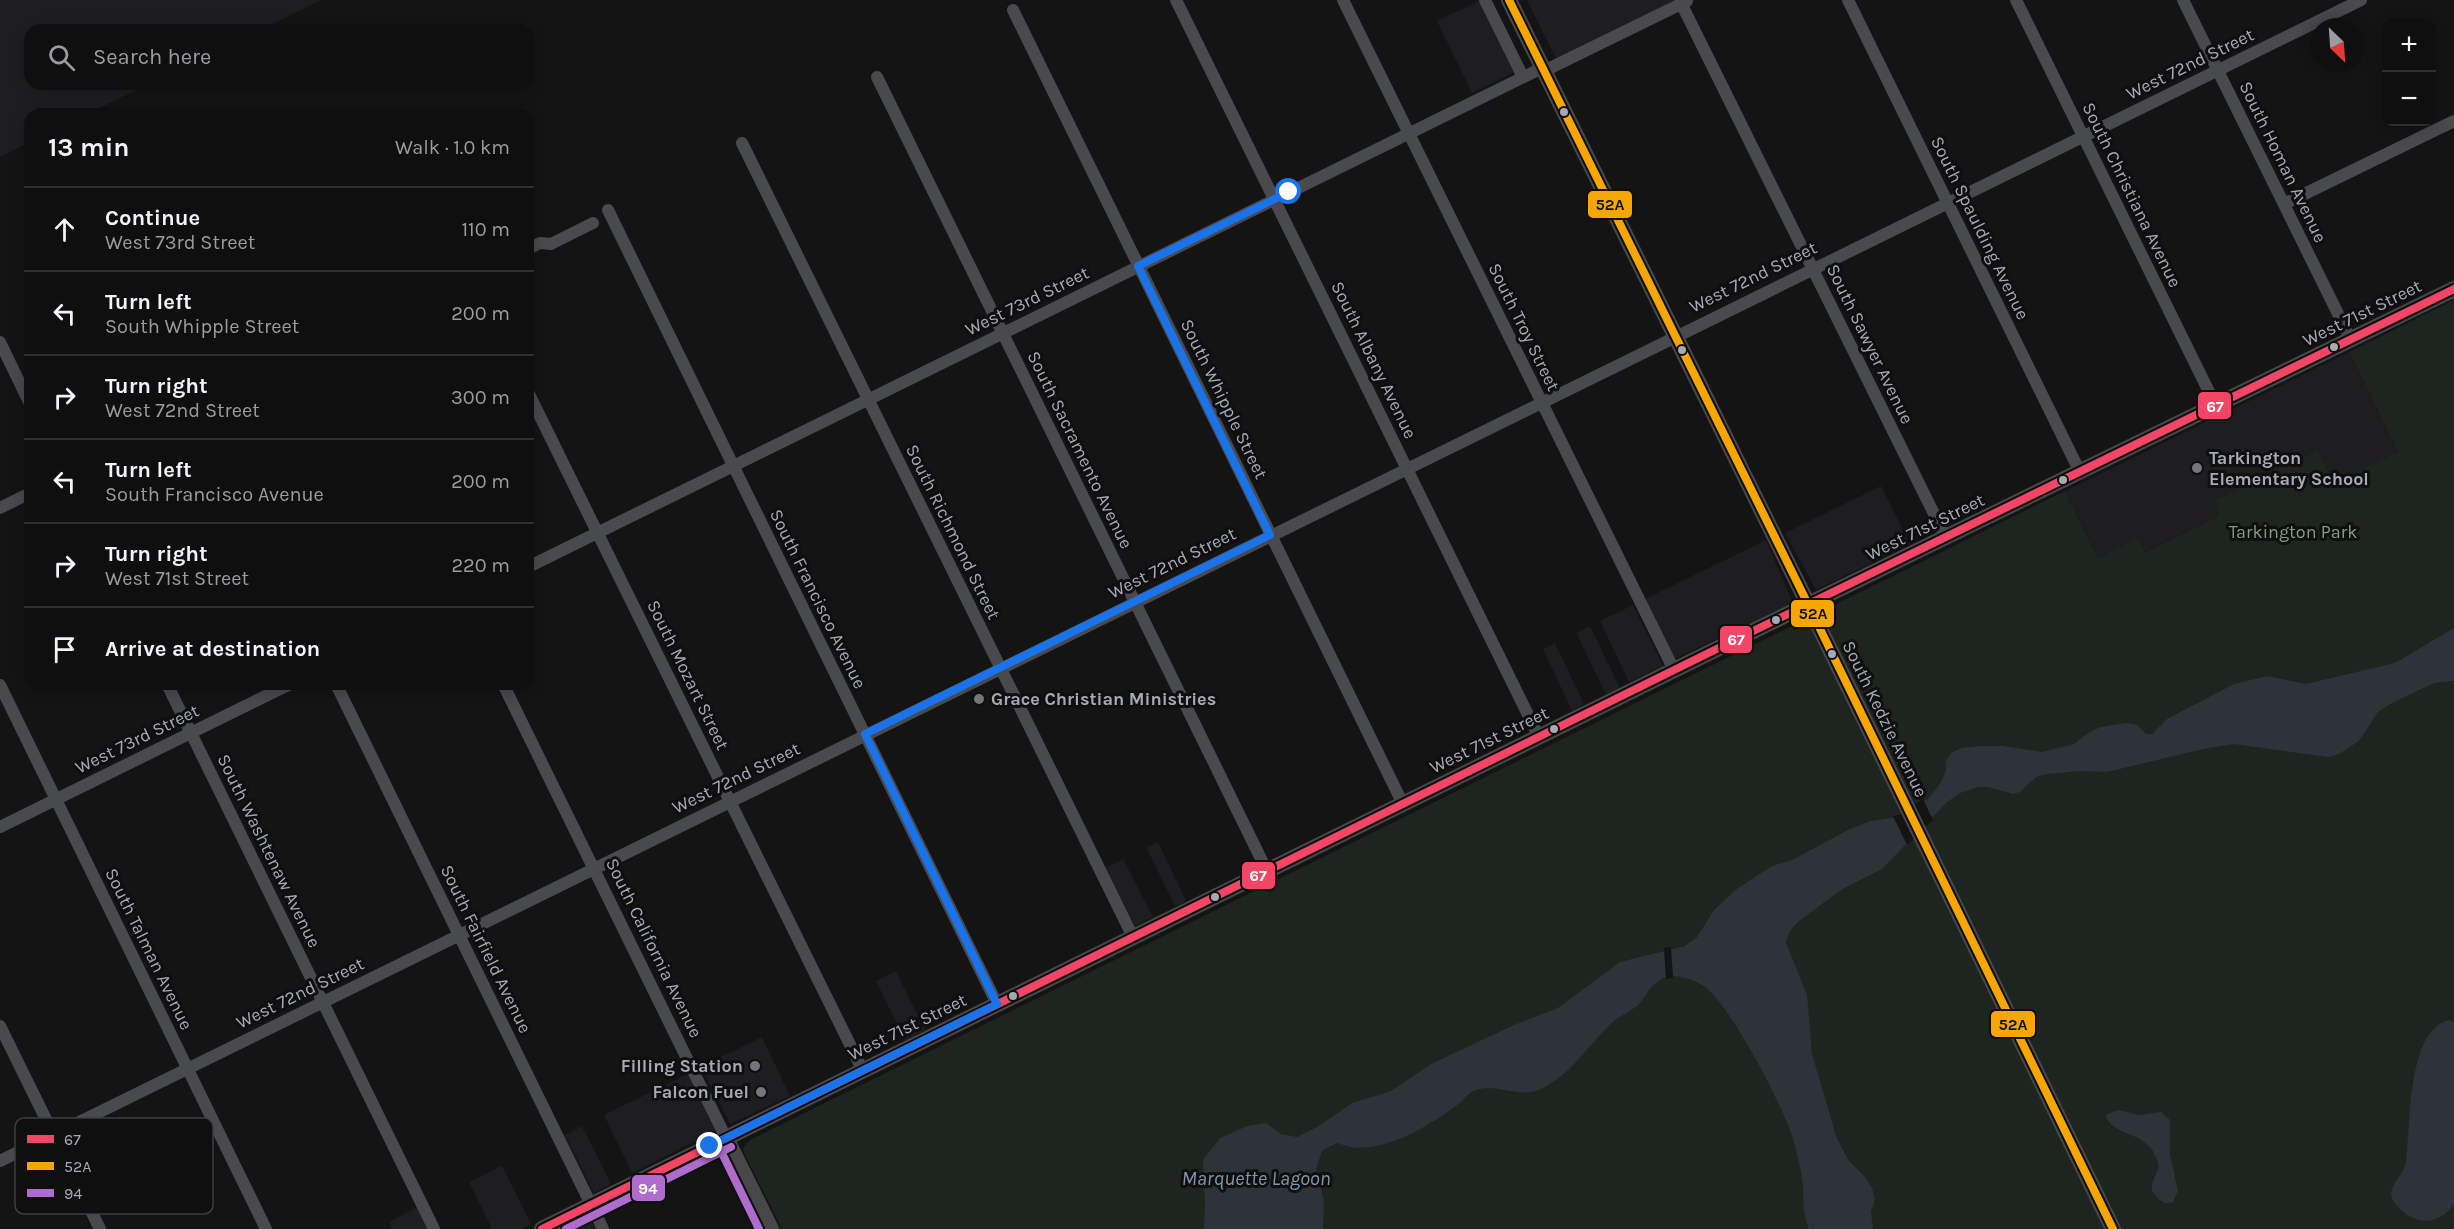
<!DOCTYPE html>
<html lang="en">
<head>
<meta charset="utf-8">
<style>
  :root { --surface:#0f0f10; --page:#181819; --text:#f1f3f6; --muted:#9b9c9f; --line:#2f2f30 }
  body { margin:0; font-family:Karla,sans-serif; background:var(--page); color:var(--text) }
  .controls { position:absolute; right:18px; top:18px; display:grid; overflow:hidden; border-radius:12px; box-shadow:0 3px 15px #0003 }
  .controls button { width:54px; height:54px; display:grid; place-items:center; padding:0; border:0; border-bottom:2px solid var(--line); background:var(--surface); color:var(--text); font:30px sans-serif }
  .compass { position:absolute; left:2310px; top:18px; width:54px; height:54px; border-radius:50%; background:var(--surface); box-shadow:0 3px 15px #0003; rotate:155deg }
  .stop { position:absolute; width:18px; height:18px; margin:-14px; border:4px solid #1a73e8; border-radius:50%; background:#fff }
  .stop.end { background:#1a73e8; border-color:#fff; box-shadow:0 2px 6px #0008 }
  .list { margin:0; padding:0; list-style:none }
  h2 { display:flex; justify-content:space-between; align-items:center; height:78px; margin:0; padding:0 24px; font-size:26px }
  h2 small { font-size:20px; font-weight:400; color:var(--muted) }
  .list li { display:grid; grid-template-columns:39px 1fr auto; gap:18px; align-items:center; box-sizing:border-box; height:84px; padding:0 24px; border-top:2px solid var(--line) }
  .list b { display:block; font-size:22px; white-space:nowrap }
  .list p { margin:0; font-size:20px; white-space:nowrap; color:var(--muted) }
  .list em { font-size:20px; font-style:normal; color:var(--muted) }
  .icon { flex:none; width:33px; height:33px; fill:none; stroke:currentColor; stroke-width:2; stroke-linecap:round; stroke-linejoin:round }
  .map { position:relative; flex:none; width:2454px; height:1229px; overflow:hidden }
  .search { position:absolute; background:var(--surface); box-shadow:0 3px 15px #0003; left:24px; top:24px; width:510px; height:66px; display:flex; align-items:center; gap:15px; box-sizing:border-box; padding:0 21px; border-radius:18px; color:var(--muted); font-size:22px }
  .panel { position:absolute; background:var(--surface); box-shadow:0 3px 15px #0003; left:24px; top:108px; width:510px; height:582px; border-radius:18px }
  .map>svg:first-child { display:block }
  .built { fill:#1e1e20 }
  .green { fill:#1e251f }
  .water { fill:#2c3339 }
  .pier { fill:#141415 }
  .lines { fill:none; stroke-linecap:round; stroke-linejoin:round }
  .street { stroke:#494a4d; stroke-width:12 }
  .secondary { stroke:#48484b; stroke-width:16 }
  .bus-1-casing { stroke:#0f0f10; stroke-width:12 }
  .bus-2-casing { stroke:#0f0f10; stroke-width:12 }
  .bus-3-casing { stroke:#0f0f10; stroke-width:12 }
  .bus-1 { stroke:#f34667; stroke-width:8 }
  .bus-2 { stroke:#f7a600; stroke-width:8 }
  .bus-3 { stroke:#b06ccc; stroke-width:8 }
  .route { stroke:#1a73e8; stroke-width:8 }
  .bus-dot { fill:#a6aab5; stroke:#0f0f10; stroke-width:2 }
  .poi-dot { fill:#73767d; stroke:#0f0f10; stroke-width:2 }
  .labels { text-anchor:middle; stroke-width:6; stroke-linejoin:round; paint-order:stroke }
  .street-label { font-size:18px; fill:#a6aab5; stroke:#0f0f10 }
  .poi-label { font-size:18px; font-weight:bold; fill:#a6aab5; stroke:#0f0f10; text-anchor:start }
  .park-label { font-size:18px; fill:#7f9e82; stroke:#0f0f10 }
  .water-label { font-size:20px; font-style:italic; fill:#8097ad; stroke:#0f0f10 }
  .key { fill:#0f0f10; stroke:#3c3e42; stroke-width:1.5 }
  .key-label { font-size:16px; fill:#a6aab5 }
  .line-badge { stroke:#0f0f10; stroke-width:2 }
  .badge-label { font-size:16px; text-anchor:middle; font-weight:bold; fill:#fff }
  .pale-badge-label { font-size:16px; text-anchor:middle; font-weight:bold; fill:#111 }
</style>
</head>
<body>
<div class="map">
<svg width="2454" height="1229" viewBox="0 0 2454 1229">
  <rect width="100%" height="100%" fill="#141415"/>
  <path class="built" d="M0,0H321L260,30H30V84H149L87,114H30V142L0,157Z
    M1527,0H1679L1557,60Z
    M1479,1L1514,72L1472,93L1437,21Z
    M2349,352L2398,452L2334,484L2318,450L2217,500L2219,516L2144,552L2137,538L2098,558L2065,491Z
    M1881,486L1910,544L1816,590L1785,533Z
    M1766,540L1793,603L1674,659L1645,599Z
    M1633,605L1663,666L1629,682L1600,621Z
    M1590,626L1620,688L1606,694L1576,633Z
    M1555,643L1584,704L1572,711L1543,649Z
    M1158,842L1186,901L1175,906L1146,847Z
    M1123,859L1153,917L1135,926L1105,868Z
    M896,971L925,1030L905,1040L876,981Z
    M762,1037L790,1096L730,1124L701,1067Z
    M688,1074L716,1131L632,1173L604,1115Z
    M582,1126L611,1184L594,1193L565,1135Z
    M502,1166L531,1224L521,1229H492L469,1182Z
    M417,1207L428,1229H392L389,1222Z
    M589,1217L595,1229H564Z"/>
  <path class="green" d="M2454,300V1229H782L744,1153L743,1148L750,1140L2065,491L2098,558L2137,538L2145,552L2219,516L2216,500L2318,450L2334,483L2398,452L2349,352Z"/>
  <path class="water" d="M2454,628V681L2434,683L2390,704L2378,712L2359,741L2339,754L2328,757L2234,744L2203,749L2107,772L2080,771L2047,774L2036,777L2020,792L2013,794L1988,787H1978L1960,793L1946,803L1882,869L1841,890L1799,921L1789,932L1786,943L1807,995L1812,1054L1837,1139L1849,1161L1866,1178L1872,1188L1875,1199L1871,1212L1873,1229H1809C1802,1214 1804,1200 1803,1185C1801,1168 1797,1152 1792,1136C1782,1105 1729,1001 1702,985C1690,978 1672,972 1660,980C1650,986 1646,996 1639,1004C1632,1011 1621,1015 1613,1022C1588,1045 1572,1074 1541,1089C1519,1100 1495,1081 1474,1091C1468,1093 1463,1101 1457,1105C1429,1126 1394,1147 1359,1148C1352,1148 1344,1145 1337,1143L1322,1151L1316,1169L1324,1200L1323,1229H1204L1205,1201L1203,1160L1220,1138L1247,1126L1266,1123L1281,1134L1297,1137L1319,1126L1352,1103L1391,1091L1431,1064L1514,1025L1558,1008L1620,962L1685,946L1697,937L1714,910L1738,888L1772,866L1792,860L1850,829L1871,821L1900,817L1929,798L1940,784L1946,770V760L1951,753L1961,748L1980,746H2003L2042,752L2074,744L2087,734L2100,727L2126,723L2137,725L2146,734H2152L2167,719L2234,684L2267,676L2306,684L2395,663Z
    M2449,1020L2454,1022V1204C2440,1224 2418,1226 2401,1210C2396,1205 2391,1200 2391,1193C2392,1183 2403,1174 2406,1163C2411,1128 2406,1030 2449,1020Z
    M2119,1110L2138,1115L2161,1112L2170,1120V1155L2178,1191L2173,1202C2164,1206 2158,1199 2152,1191V1184L2159,1166C2150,1128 2117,1140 2106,1117L2107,1114Z"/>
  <path class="pier" d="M1923,799L1933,820L1907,845L1893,816L1899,815Z
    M1671,947L1673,978L1666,979L1664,948Z"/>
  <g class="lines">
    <path class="street" d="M1176,0L1539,737
      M1343,0L1674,670
      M1485,0L1523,77
      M1848,0L2080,472
      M2016,0L2216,406
      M2183,0L2351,340
      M1681,3L1946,538
      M1013,10L1403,804
      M1544,71L1687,1
      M877,77L1267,871
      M742,143L1133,937
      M2284,204L2454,121
      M608,210L997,1004
      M528,249L540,243L551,244L593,223
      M0,342L30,404
      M528,392L863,1071
      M0,508L30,493
      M528,567L1542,68
      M167,684L434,1229
      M336,684L603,1229
      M503,684L726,1138
      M0,685L266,1229
      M0,827L290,684
      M0,1026L100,1229
      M0,1161L2361,0"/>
    <path class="secondary" d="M1509,0L1802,592L2113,1229
      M726,1138L771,1229
      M542,1229L1745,635L2454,289"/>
    <g class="bus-1-casing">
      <path id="bus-1" d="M542,1229L1745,635L2454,289"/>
    </g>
    <g class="bus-2-casing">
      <path id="bus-2" d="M1509,0L1802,592L2113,1229"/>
    </g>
    <g class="bus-3-casing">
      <path id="bus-3" d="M717,1143L759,1229
        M566,1229L731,1147"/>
    </g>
    <use href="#bus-1" class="bus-1"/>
    <use href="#bus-2" class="bus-2"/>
    <use href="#bus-3" class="bus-3"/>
  </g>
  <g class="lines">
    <path class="route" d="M710,1146L997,1004L865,734L1270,535L1138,266L1289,192"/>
  </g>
  <g class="bus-dot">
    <circle cx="1564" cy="112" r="5"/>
    <circle cx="2334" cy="347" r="5"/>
    <circle cx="1682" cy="350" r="5"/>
    <circle cx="2063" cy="480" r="5"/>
    <circle cx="1776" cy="620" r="5"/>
    <circle cx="1832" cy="654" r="5"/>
    <circle cx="1554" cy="729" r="5"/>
    <circle cx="1215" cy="897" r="5"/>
    <circle cx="1013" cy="996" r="5"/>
  </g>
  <g class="poi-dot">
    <circle cx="2197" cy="468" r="6"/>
    <circle cx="979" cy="699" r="6"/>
    <circle cx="755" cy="1066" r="6"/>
    <circle cx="761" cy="1092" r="6"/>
  </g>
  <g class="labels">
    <g class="street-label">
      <text transform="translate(2190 64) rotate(-26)" y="6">West 72nd Street</text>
      <text transform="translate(2283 162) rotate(64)" y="6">South Homan Avenue</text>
      <text transform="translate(2132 195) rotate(64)" y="6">South Christiana Avenue</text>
      <text transform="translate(1980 228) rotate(64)" y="6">South Spaulding Avenue</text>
      <text transform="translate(1753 277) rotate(-26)" y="6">West 72nd Street</text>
      <text transform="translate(1027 301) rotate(-26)" y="6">West 73rd Street</text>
      <text transform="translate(2362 313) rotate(-26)" y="6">West 71st Street</text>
      <text transform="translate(1524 327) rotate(64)" y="6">South Troy Street</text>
      <text transform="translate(1870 344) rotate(64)" y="6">South Sawyer Avenue</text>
      <text transform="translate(1374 360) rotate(64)" y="6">South Albany Avenue</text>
      <text transform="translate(1224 399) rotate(64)" y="6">South Whipple Street</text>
      <text transform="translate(1080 450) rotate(64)" y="6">South Sacramento Avenue</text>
      <text transform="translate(1925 527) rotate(-26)" y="6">West 71st Street</text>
      <text transform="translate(953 532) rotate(64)" y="6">South Richmond Street</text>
      <text transform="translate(1172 563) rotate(-26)" y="6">West 72nd Street</text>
      <text transform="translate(818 599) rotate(64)" y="6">South Francisco Avenue</text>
      <text transform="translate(688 675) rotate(64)" y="6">South Mozart Street</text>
      <text transform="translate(1885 719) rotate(64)" y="6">South Kedzie Avenue</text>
      <text transform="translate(137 739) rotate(-26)" y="6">West 73rd Street</text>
      <text transform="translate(1489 740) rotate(-26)" y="6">West 71st Street</text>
      <text transform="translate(736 778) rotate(-26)" y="6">West 72nd Street</text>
      <text transform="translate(269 851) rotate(64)" y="6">South Washtenaw Avenue</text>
      <text transform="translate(654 948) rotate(64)" y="6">South California Avenue</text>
      <text transform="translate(149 949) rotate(64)" y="6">South Talman Avenue</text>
      <text transform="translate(486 949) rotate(64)" y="6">South Fairfield Avenue</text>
      <text transform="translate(300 993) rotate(-26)" y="6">West 72nd Street</text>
      <text transform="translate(907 1027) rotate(-26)" y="6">West 71st Street</text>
    </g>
    <g class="poi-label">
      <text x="2209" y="464">Tarkington<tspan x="2209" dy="21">Elementary School</tspan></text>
      <text x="991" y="705">Grace Christian Ministries</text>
      <text x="743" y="1072" text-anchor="end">Filling Station</text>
      <text x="749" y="1098" text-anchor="end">Falcon Fuel</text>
    </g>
    <g class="park-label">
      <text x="2293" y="538">Tarkington Park</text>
    </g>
    <g class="water-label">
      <text x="1256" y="1185">Marquette Lagoon</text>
    </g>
  </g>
  <rect x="15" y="1118" width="198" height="96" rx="9" class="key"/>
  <rect x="27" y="1135" width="27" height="8" fill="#f34667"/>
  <rect x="27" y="1162" width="27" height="8" fill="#f7a600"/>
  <rect x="27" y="1189" width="27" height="8" fill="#b06ccc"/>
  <g class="key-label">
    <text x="64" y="1145">67</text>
    <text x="64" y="1172">52A</text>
    <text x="64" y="1199">94</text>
  </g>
  <g class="line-badge">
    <rect x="1587" y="190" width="46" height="29" rx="6" fill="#f7a600"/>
    <rect x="2197" y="391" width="35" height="29" rx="6" fill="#f34667"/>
    <rect x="1790" y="599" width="45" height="29" rx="6" fill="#f7a600"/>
    <rect x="1719" y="625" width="34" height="29" rx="6" fill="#f34667"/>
    <rect x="1241" y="861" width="35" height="29" rx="6" fill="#f34667"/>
    <rect x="1990" y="1010" width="46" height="28" rx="6" fill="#f7a600"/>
    <rect x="631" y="1174" width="35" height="28" rx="6" fill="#b06ccc"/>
  </g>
  <g class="badge-label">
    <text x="2215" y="412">67</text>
    <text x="1736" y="645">67</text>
    <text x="1258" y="881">67</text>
    <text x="648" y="1194">94</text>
  </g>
  <g class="pale-badge-label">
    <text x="1610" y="210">52A</text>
    <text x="1813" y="619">52A</text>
    <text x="2013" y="1030">52A</text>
  </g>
</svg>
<div class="controls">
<button>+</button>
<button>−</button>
</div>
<svg class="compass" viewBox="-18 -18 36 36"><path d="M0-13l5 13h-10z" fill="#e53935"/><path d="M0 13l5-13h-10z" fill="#9b9c9f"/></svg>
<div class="stop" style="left:1289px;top:192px"></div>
<div class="stop end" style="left:710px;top:1146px"></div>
<div class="search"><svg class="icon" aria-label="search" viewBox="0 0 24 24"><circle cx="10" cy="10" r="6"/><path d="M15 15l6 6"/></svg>Search here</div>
<section class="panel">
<h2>13 min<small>Walk · 1.0 km</small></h2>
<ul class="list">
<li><svg class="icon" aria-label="ahead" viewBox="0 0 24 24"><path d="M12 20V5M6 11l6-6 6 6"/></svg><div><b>Continue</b><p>West 73rd Street</p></div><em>110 m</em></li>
<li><svg class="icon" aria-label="left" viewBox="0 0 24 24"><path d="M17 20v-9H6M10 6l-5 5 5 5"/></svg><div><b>Turn left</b><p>South Whipple Street</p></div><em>200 m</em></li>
<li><svg class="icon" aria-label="right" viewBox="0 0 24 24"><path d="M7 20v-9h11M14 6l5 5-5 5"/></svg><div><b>Turn right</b><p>West 72nd Street</p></div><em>300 m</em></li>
<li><svg class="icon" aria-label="left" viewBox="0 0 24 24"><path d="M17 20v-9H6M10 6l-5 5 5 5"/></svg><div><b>Turn left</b><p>South Francisco Avenue</p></div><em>200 m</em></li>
<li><svg class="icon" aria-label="right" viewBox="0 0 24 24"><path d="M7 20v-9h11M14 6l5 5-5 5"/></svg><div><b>Turn right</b><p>West 71st Street</p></div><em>220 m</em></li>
<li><svg class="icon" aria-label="arrive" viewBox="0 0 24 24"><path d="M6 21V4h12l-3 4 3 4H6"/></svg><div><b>Arrive at destination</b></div></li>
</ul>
</section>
</div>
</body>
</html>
